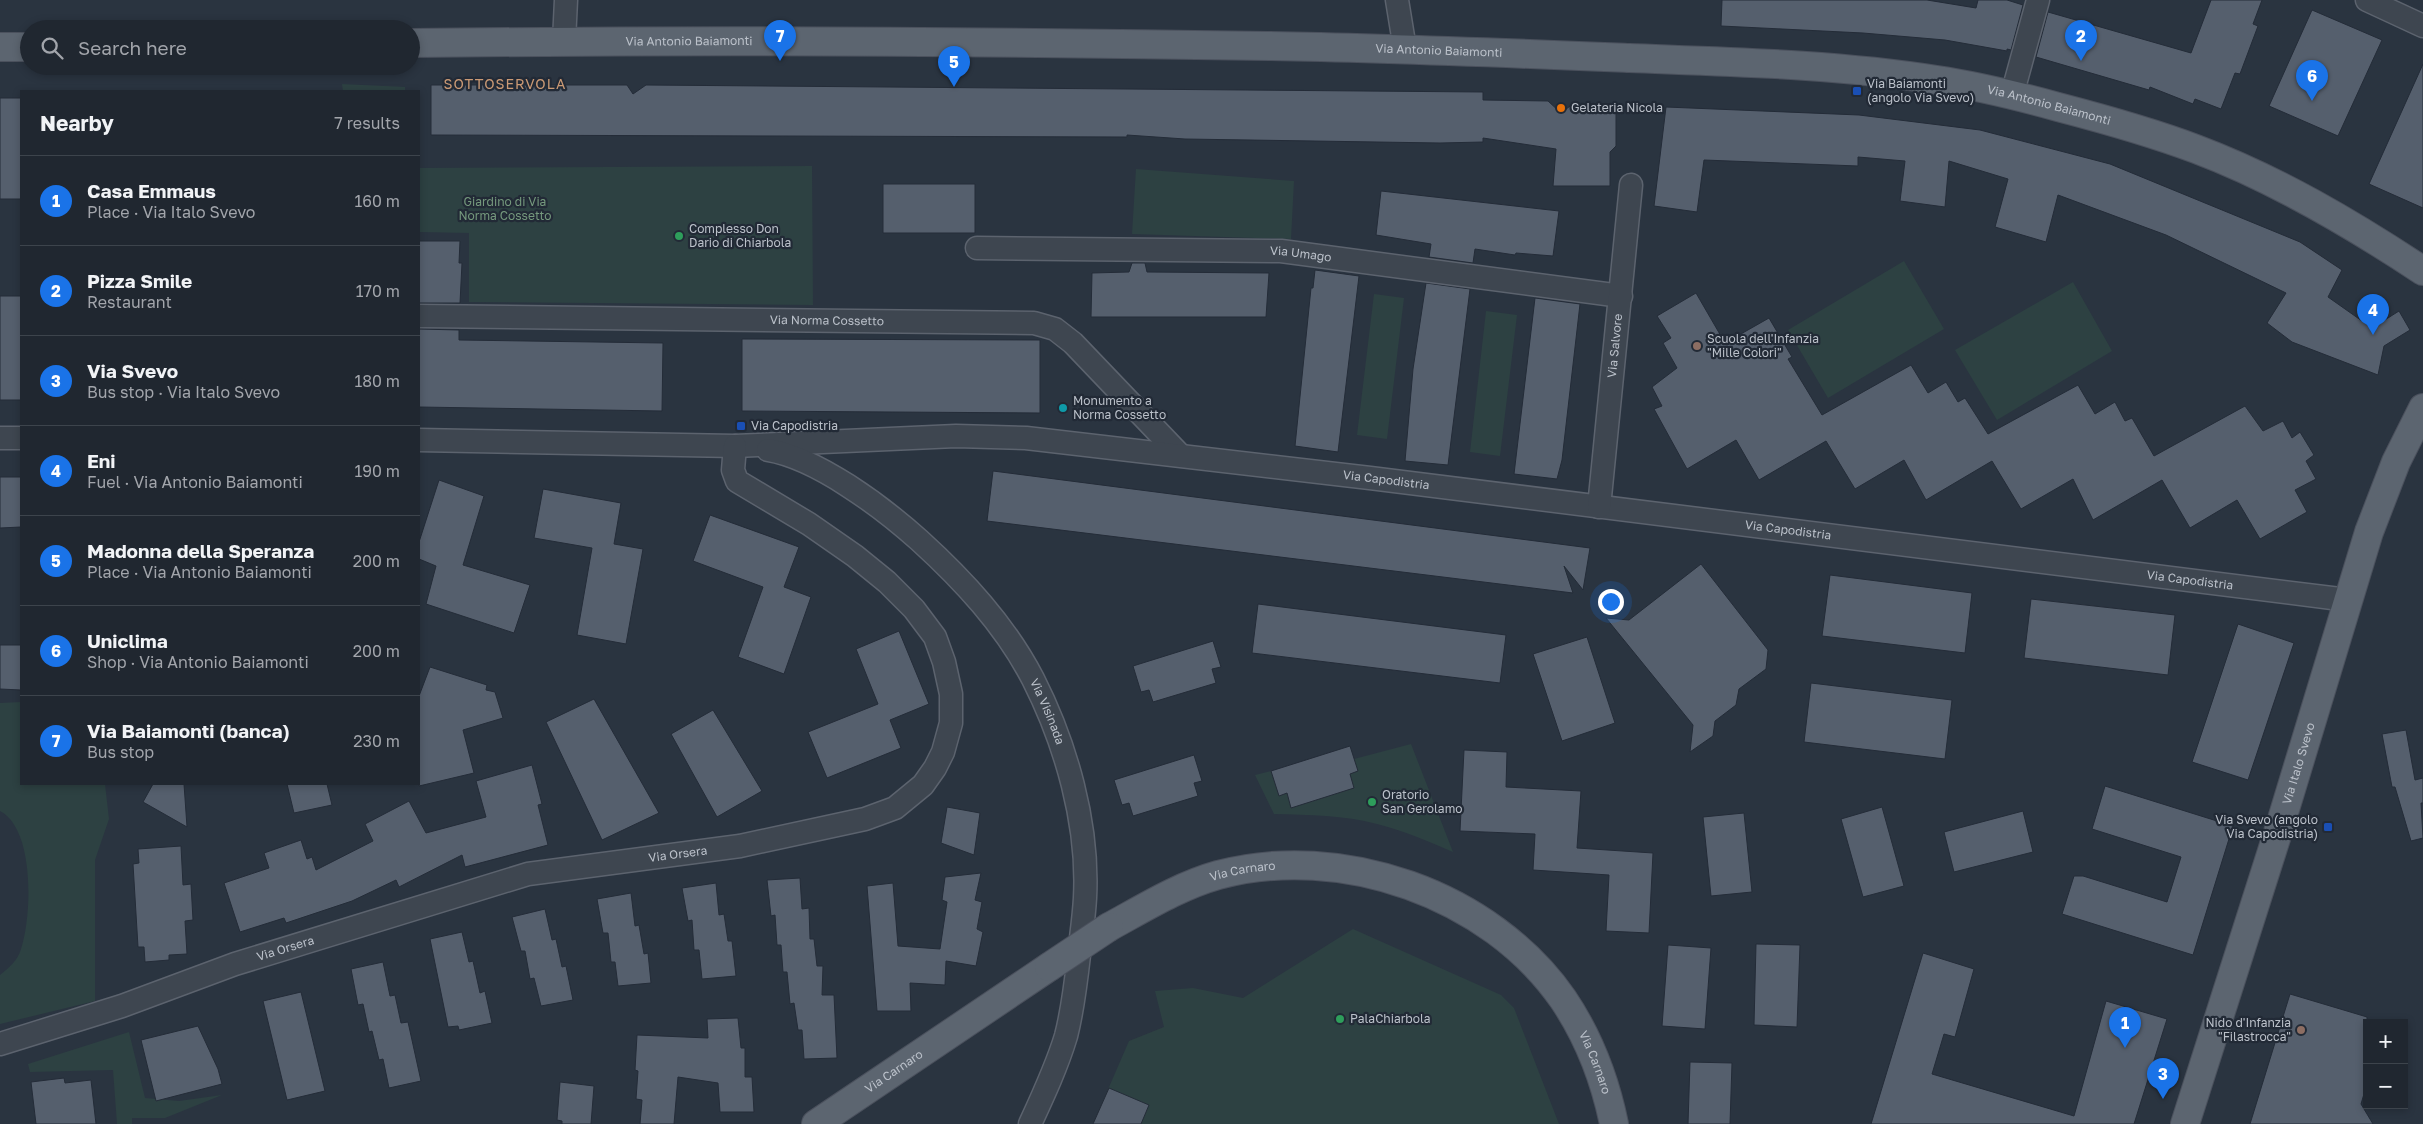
<!DOCTYPE html>
<html lang="en">
<head>
<meta charset="utf-8">
<style>
  :root { --surface:#202730; --page:#282f38; --text:#f1f3f6; --muted:#a2a5ab; --line:#3d444c; --accent:#1a73e8 }
  body { margin:0; font-family:"Golos Text",sans-serif; background:var(--page); color:var(--text) }
  .controls { position:absolute; right:15px; bottom:15px; display:grid; overflow:hidden; border-radius:0px; box-shadow:0 2px 8px #0003 }
  .controls button { width:45px; height:45px; display:grid; place-items:center; padding:0; border:0; border-bottom:1px solid var(--line); background:var(--surface); color:var(--text); font:25px sans-serif }
  .you { position:absolute; left:1610px; top:601px; width:18px; height:18px; margin:-12px; border:4px solid #fff; border-radius:50%; background:#1a73e8; box-shadow:0 0 0 8px #1a73e833 }
  .badge { display:grid; place-items:center; width:32px; height:32px; border-radius:50%; background:var(--accent); color:#fff; font-size:16px; font-weight:700 }
  .pin { position:absolute; translate:-50% -41px; filter:drop-shadow(0 1px 2px #0008) }
  .pin::after { content:''; position:absolute; top:26px; width:18px; height:15px; background:inherit; clip-path:polygon(0 0,100% 0,50% 100%) }
  .list { margin:0; padding:0; list-style:none }
  h2 { display:flex; justify-content:space-between; align-items:center; height:65px; margin:0; padding:0 20px; font-size:21px }
  h2 small { font-size:16px; font-weight:400; color:var(--muted) }
  .list li { display:grid; grid-template-columns:32px 1fr auto; gap:15px; align-items:center; box-sizing:border-box; height:90px; padding:0 20px; border-top:1px solid var(--line) }
  .list b { display:block; font-size:19px; white-space:nowrap }
  .list p { margin:0; font-size:16px; white-space:nowrap; color:var(--muted) }
  .list em { font-size:16px; font-style:normal; color:var(--muted) }
  .icon { flex:none; width:28px; height:28px; fill:none; stroke:currentColor; stroke-width:2; stroke-linecap:round; stroke-linejoin:round }
  .map { position:relative; flex:none; width:2423px; height:1124px; overflow:hidden }
  .search { position:absolute; background:var(--surface); box-shadow:0 2px 8px #0003; left:20px; top:20px; width:400px; height:55px; display:flex; align-items:center; gap:12px; box-sizing:border-box; padding:0 18px; border-radius:28px; color:var(--muted); font-size:19px }
  .panel { position:absolute; background:var(--surface); box-shadow:0 2px 8px #0003; left:20px; top:90px; width:400px; height:695px; border-radius:0px }
  .map>svg:first-child { display:block }
  .green { fill:#2d4142 }
  .building { fill:#555f6d; stroke:#242c38 }
  .lines { fill:none; stroke-linecap:round; stroke-linejoin:round }
  .minor-casing { stroke:#5c636e; stroke-width:25 }
  .primary-casing { stroke:#4b515d; stroke-width:30 }
  .minor { stroke:#3e4650; stroke-width:22 }
  .primary { stroke:#5c6570; stroke-width:28 }
  .primary-bridge-casing { stroke:#4b515d; stroke-width:30; stroke-linecap:butt }
  .primary-bridge { stroke:#5c6570; stroke-width:28 }
  .transit-dot { fill:#1a4fb4; stroke:#222a36; stroke-width:2 }
  .food-dot { fill:#e8710a; stroke:#222a36; stroke-width:2 }
  .leisure-dot { fill:#2e9e5b; stroke:#222a36; stroke-width:2 }
  .education-dot { fill:#8d6e63; stroke:#222a36; stroke-width:2 }
  .culture-dot { fill:#0f9aa8; stroke:#222a36; stroke-width:2 }
  .labels { text-anchor:middle; stroke-width:4.5; stroke-linejoin:round; paint-order:stroke }
  .street-label { font-size:12px; fill:#bbc1ca; stroke:#222a36 }
  .poi-label { font-size:12px; fill:#bbc1ca; stroke:#222a36; text-anchor:start }
  .park-label { font-size:12px; fill:#75997d; stroke:#222a36 }
  .neighbourhood-label { font-size:14px; letter-spacing:1px; fill:#cb9a75; stroke:#222a36 }
</style>
</head>
<body>
<div class="map">
<svg width="2423" height="1124" viewBox="0 0 2423 1124">
  <rect width="100%" height="100%" fill="#2a3440"/>
  <path class="green" d="M342,84L405,87V91H343Z
    M812,166L813,305L469,302V233L419,232V168Z
    M1136,169L1294,181L1291,239L1132,234Z
    M1904,261L1944,329L1828,398L1788,330Z
    M2073,282L2112,351L1997,420L1955,350Z
    M1374,294L1404,298L1387,439L1357,435Z
    M1486,311L1517,315L1500,456L1470,452Z
    M21,702V784H105L109,819L95,860V1001L0,1024V975C9,968 18,960 21,949C32,916 35,829 0,811V703Z
    M1411,744L1453,852C1428,841 1404,831 1377,824C1344,815 1308,815 1274,814L1255,775L1271,771L1279,795L1287,793L1291,807L1354,788L1350,774L1358,771L1354,759Z
    M1353,929L1501,995L1514,1008L1559,1124H1093L1129,1041L1164,1027L1155,991L1193,988L1243,998Z
    M129,1032L145,1098L179,1101L222,1095L165,1118H132V1124H117L113,1070L30,1072L28,1064Z"/>
  <path class="building" d="M1722,0H1927L1976,8L1978,0H2007L2023,5L2011,50L2007,49V51L1945,40L1863,33L1721,26Z
    M2211,0H2262L2253,24L2258,26L2240,74L2235,73L2221,109L2195,99L2193,104L2150,87L2149,90L2036,57L2048,12L2191,53Z
    M2312,10L2382,40L2338,136L2269,106Z
    M2423,64V208L2369,184Z
    M431,85H627L633,94L646,85L1483,92V100L1548,101L1561,113L1574,103L1616,105V146L1610,152V186H1553L1556,149L1483,138V142L1440,143L1185,139L1127,135V137L431,135Z
    M0,98H21V199H0Z
    M1666,107L1859,115L1980,130L2110,164L2300,242L2342,270L2328,297L2372,328L2399,311L2410,330L2384,346L2378,375L2292,342L2267,323L2286,293L2166,235L2058,195L2046,242L1995,227L2008,179L1949,161L1945,207L1900,201L1905,161L1858,157V166L1704,160L1697,212L1654,206Z
    M883,184H975V233H883Z
    M1381,191L1559,211L1553,256L1516,253L1515,255L1475,249L1473,263L1429,257L1431,244L1376,235Z
    M419,241H460L459,263H462L460,303H419Z
    M1132,263H1145L1147,272L1269,273L1266,317H1091L1092,273L1129,272Z
    M1315,270L1359,276L1338,452L1295,446L1311,288H1313Z
    M1426,283L1470,289L1448,465L1405,461L1413,369Z
    M1696,293L1725,343L1769,318L1792,357L1788,359L1822,415L1911,365L1928,393L1946,382L1958,402L1965,398L1988,434L2078,385L2095,414L2115,402L2125,421L2132,418L2154,456L2245,406L2263,431L2283,421L2292,438L2300,432L2314,455L2306,461L2316,479L2295,490L2307,512L2260,539L2237,500L2190,528L2162,480L2093,520L2073,479L2021,509L1992,461L1926,500L1904,460L1855,489L1826,441L1759,480L1736,440L1687,469L1654,409L1662,406L1652,387L1677,368L1663,343L1671,338L1657,316Z
    M0,296H21V400H0Z
    M1535,298L1580,304L1562,460L1557,479L1514,474Z
    M419,329L459,330V340L663,343L662,411L419,407Z
    M742,339L1040,340V413L742,411Z
    M993,471L1590,548L1583,590L1564,566L1573,593L987,521Z
    M0,477H21V527L0,528Z
    M439,480L484,496L463,565L530,585L514,633L426,604L436,566L419,559V542Z
    M543,489L621,503L614,544L643,549L626,644L577,635L592,548L534,538Z
    M710,515L799,547L784,587L811,597L784,674L738,657L763,587L693,561Z
    M1701,564L1768,650L1766,669L1739,689L1736,705L1715,721L1713,736L1690,752L1693,725L1606,618L1629,620Z
    M1830,575L1972,593L1965,653L1822,636Z
    M2031,599L2175,615L2168,675L2024,658Z
    M1258,604L1506,635L1500,683L1252,653Z
    M2238,624L2294,643L2248,780L2192,762Z
    M899,631L929,704L890,720L901,748L827,778L808,732L878,704L856,649Z
    M1587,637L1615,723L1562,741L1533,654Z
    M1213,641L1221,667L1212,669L1216,683L1153,702L1149,690L1141,692L1133,666Z
    M0,645H21V690L0,689Z
    M430,667L487,685L486,690L495,692L503,718L463,730L474,773L419,786V696Z
    M1811,683L1952,700L1945,759L1804,742Z
    M594,699L659,813L602,840L546,722Z
    M713,710L762,791L717,817L671,734Z
    M2406,730L2415,780L2423,778V803H2421L2423,838L2411,841L2395,787H2392L2382,734Z
    M1350,746L1358,771L1350,774L1354,788L1291,808L1287,793L1279,796L1271,771Z
    M1464,750L1507,752L1506,787L1581,791L1577,848L1653,853L1649,933L1606,931L1609,875L1533,870L1535,834L1460,831Z
    M1194,755L1202,781L1194,783L1198,796L1133,816L1129,803L1122,805L1114,780Z
    M532,765L542,804L538,805L548,845L465,867L462,855L399,887L396,880L352,901L286,923L284,918L240,932L224,883L269,868L264,853L301,840L307,859L312,857L316,870L373,841L365,824L409,801L426,833L486,817L476,781Z
    M153,784H184L187,827L143,802Z
    M287,784H327L332,805L294,813Z
    M2105,786L2233,826L2193,955L2062,914L2074,876H2083L2167,902L2181,857L2092,829Z
    M947,807L980,813L974,855L941,843Z
    M1882,807L1904,886L1863,897L1841,819Z
    M2023,811L2033,852L1954,872L1944,832Z
    M1744,813L1752,892L1711,896L1703,817Z
    M181,846L183,885L191,884L193,920L185,921L187,954L169,955V960L145,962L144,947H138L133,864L139,863L138,849Z
    M981,873L975,900L982,902L977,929L983,932L976,966L946,961L945,985L910,983L911,1011H877L867,886L893,883L898,946L940,949L947,902L942,900L945,877Z
    M800,878L802,909L809,908L810,939H814L817,966H823L822,995H834L837,1058L804,1059L802,1030H798L794,1003L790,1004L787,972H783L781,945H777L775,915L771,916L767,880Z
    M716,883L719,915L724,914L728,941H732L736,976L702,979L699,950H694L692,920L688,921L682,888Z
    M631,893L635,926L639,925L644,954L648,953L651,983L618,986L615,962H611L608,933H603L597,899Z
    M545,909L552,940L556,939L562,967L566,966L573,1000L541,1006L534,978L530,979L525,951H521L512,917Z
    M462,932L469,962L473,961L480,993L485,991L492,1023L459,1030L458,1026L448,1027L430,939Z
    M1756,944L1800,945L1797,1027L1754,1025Z
    M1668,945L1711,948L1705,1029L1662,1026Z
    M1923,953L1974,969L1955,1037L1944,1034L1932,1074L2074,1116L2106,1001L2167,1019L2134,1124H1871Z
    M383,962L390,996L395,995L401,1023L408,1022L421,1081L389,1088L383,1059L379,1060L372,1031L369,1032L363,1004L358,1005L351,969Z
    M301,992L325,1091L287,1100L263,1001Z
    M2290,994L2367,1017V1084L2361,1104L2373,1124H2250Z
    M738,1018L741,1048H745V1077H752L754,1112H720L718,1083L678,1077L674,1124H640L642,1100L636,1099L638,1071L635,1070L637,1035L708,1038L707,1019Z
    M198,1026L218,1069L222,1084L156,1101L141,1040Z
    M1690,1062L1732,1063L1730,1124H1688Z
    M64,1078L65,1083L91,1080L96,1124H36L31,1082Z
    M560,1082L594,1086L591,1124H562V1121L557,1120Z
    M1109,1088L1149,1105L1141,1124H1093Z"/>
  <g class="lines">
    <g class="minor-casing">
      <g id="minor">
        <path d="M1397,0L1405,49"/>
        <path d="M2367,0L2423,26"/>
        <path d="M564,41L566,0"/>
        <path d="M2012,95L2038,0"/>
        <path id="s1" d="M977,248L1281,251L1621,296"/>
        <path id="s2" d="M419,316L1034,323L1055,329L1073,343L1180,455"/>
        <path d="M0,438H21"/>
        <path id="s3" d="M419,440L735,446L956,436L1026,438L1370,478L2348,600"/>
        <path id="s4" d="M768,450C817,458 882,507 919,540C963,580 1005,625 1033,679C1066,744 1089,824 1085,898C1084,917 1081,936 1079,955C1076,982 1073,1009 1066,1036C1057,1066 1043,1096 1030,1124"/>
        <path id="s5" d="M1599,507L1631,185"/>
        <path id="s6" d="M0,1044L122,1006L235,964L528,874L740,846L865,819L895,808L923,785L935,768L943,752L951,723V694L944,662L935,637L914,609L887,582L855,556L809,524L737,481L733,470L735,446"/>
      </g>
    </g>
    <g class="primary-casing">
      <g id="primary">
        <path id="s7" d="M411,43C697,40 982,41 1268,46C1388,48 1508,53 1629,58C1732,62 1835,64 1937,80C1978,86 2018,96 2058,107C2104,119 2151,132 2196,149C2276,179 2352,224 2423,271"/>
        <path d="M0,47H29"/>
        <path id="s8" d="M1109,927C1144,908 1179,886 1218,875C1341,842 1490,894 1563,999C1588,1036 1605,1080 1614,1124"/>
        <path id="s9" d="M816,1124L1049,967"/>
        <path id="s10" d="M2185,1124L2279,829L2369,532L2396,462L2423,408"/>
      </g>
    </g>
    <use href="#minor" class="minor"/>
    <use href="#primary" class="primary"/>
    <g class="primary-bridge-casing">
      <path id="primary-bridge" d="M1049,967L1109,927"/>
    </g>
    <use href="#primary-bridge" class="primary-bridge"/>
  </g>
  <g class="transit-dot">
    <rect x="1852" y="86" width="10" height="10" rx="2.5"/>
    <rect x="736" y="421" width="10" height="10" rx="2.5"/>
    <rect x="2323" y="822" width="10" height="10" rx="2.5"/>
  </g>
  <circle class="food-dot" cx="1561" cy="108" r="5"/>
  <g class="leisure-dot">
    <circle cx="679" cy="236" r="5"/>
    <circle cx="1372" cy="802" r="5"/>
    <circle cx="1340" cy="1019" r="5"/>
  </g>
  <g class="education-dot">
    <circle cx="1697" cy="346" r="5"/>
    <circle cx="2301" cy="1030" r="5"/>
  </g>
  <circle class="culture-dot" cx="1063" cy="408" r="5"/>
  <g class="labels">
    <g class="street-label">
      <text dy="4" stroke="none"><textPath href="#s7" startOffset="278">Via Antonio Baiamonti</textPath></text>
      <text dy="4" stroke="none"><textPath href="#s7" startOffset="1028">Via Antonio Baiamonti</textPath></text>
      <text dy="4" stroke="none"><textPath href="#s7" startOffset="1642">Via Antonio Baiamonti</textPath></text>
      <text dy="4" stroke="none"><textPath href="#s1" startOffset="324">Via Umago</textPath></text>
      <text dy="4" stroke="none"><textPath href="#s2" startOffset="408">Via Norma Cossetto</textPath></text>
      <text dy="4" stroke="none"><textPath href="#s5" startOffset="162">Via Salvore</textPath></text>
      <text dy="4" stroke="none"><textPath href="#s3" startOffset="970">Via Capodistria</textPath></text>
      <text dy="4" stroke="none"><textPath href="#s3" startOffset="1375">Via Capodistria</textPath></text>
      <text dy="4" stroke="none"><textPath href="#s3" startOffset="1780">Via Capodistria</textPath></text>
      <text dy="4" stroke="none"><textPath href="#s4" startOffset="394">Via Visinada</textPath></text>
      <text dy="4" stroke="none"><textPath href="#s10" startOffset="378">Via Italo Svevo</textPath></text>
      <text dy="4" stroke="none"><textPath href="#s6" startOffset="706">Via Orsera</textPath></text>
      <text dy="4" stroke="none"><textPath href="#s8" startOffset="146">Via Carnaro</textPath></text>
      <text dy="4" stroke="none"><textPath href="#s6" startOffset="301">Via Orsera</textPath></text>
      <text dy="4" stroke="none"><textPath href="#s8" startOffset="581">Via Carnaro</textPath></text>
      <text dy="4" stroke="none"><textPath href="#s9" startOffset="94">Via Carnaro</textPath></text>
    </g>
    <g class="poi-label">
      <text x="1867" y="88">Via Baiamonti<tspan x="1867" dy="14">(angolo Via Svevo)</tspan></text>
      <text x="1571" y="112">Gelateria Nicola</text>
      <text x="689" y="233">Complesso Don<tspan x="689" dy="14">Dario di Chiarbola</tspan></text>
      <text x="1707" y="343">Scuola dell'Infanzia<tspan x="1707" dy="14">"Mille Colori"</tspan></text>
      <text x="1073" y="405">Monumento a<tspan x="1073" dy="14">Norma Cossetto</tspan></text>
      <text x="751" y="430">Via Capodistria</text>
      <text x="1382" y="799">Oratorio<tspan x="1382" dy="14">San Gerolamo</tspan></text>
      <text x="2318" y="824" text-anchor="end">Via Svevo (angolo<tspan x="2318" dy="14">Via Capodistria)</tspan></text>
      <text x="1350" y="1023">PalaChiarbola</text>
      <text x="2291" y="1027" text-anchor="end">Nido d'Infanzia<tspan x="2291" dy="14">"Filastrocca"</tspan></text>
    </g>
    <g class="park-label">
      <text x="505" y="206">Giardino di Via<tspan x="505" dy="14">Norma Cossetto</tspan></text>
    </g>
    <g class="neighbourhood-label">
      <text x="505" y="89">SOTTOSERVOLA</text>
    </g>
  </g>
</svg>
<div class="controls">
<button>+</button>
<button>−</button>
</div>
<div class="you"></div>
<div class="pin badge" style="left:2125px;top:1048px">1</div>
<div class="pin badge" style="left:2081px;top:61px">2</div>
<div class="pin badge" style="left:2163px;top:1099px">3</div>
<div class="pin badge" style="left:2373px;top:335px">4</div>
<div class="pin badge" style="left:954px;top:87px">5</div>
<div class="pin badge" style="left:2312px;top:101px">6</div>
<div class="pin badge" style="left:780px;top:61px">7</div>
<div class="search"><svg class="icon" aria-label="search" viewBox="0 0 24 24"><circle cx="10" cy="10" r="6"/><path d="M15 15l6 6"/></svg>Search here</div>
<section class="panel">
<h2>Nearby<small>7 results</small></h2>
<ul class="list">
<li><span class="badge">1</span><div><b>Casa Emmaus</b><p>Place · Via Italo Svevo</p></div><em>160 m</em></li>
<li><span class="badge">2</span><div><b>Pizza Smile</b><p>Restaurant</p></div><em>170 m</em></li>
<li><span class="badge">3</span><div><b>Via Svevo</b><p>Bus stop · Via Italo Svevo</p></div><em>180 m</em></li>
<li><span class="badge">4</span><div><b>Eni</b><p>Fuel · Via Antonio Baiamonti</p></div><em>190 m</em></li>
<li><span class="badge">5</span><div><b>Madonna della Speranza</b><p>Place · Via Antonio Baiamonti</p></div><em>200 m</em></li>
<li><span class="badge">6</span><div><b>Uniclima</b><p>Shop · Via Antonio Baiamonti</p></div><em>200 m</em></li>
<li><span class="badge">7</span><div><b>Via Baiamonti (banca)</b><p>Bus stop</p></div><em>230 m</em></li>
</ul>
</section>
</div>
</body>
</html>
